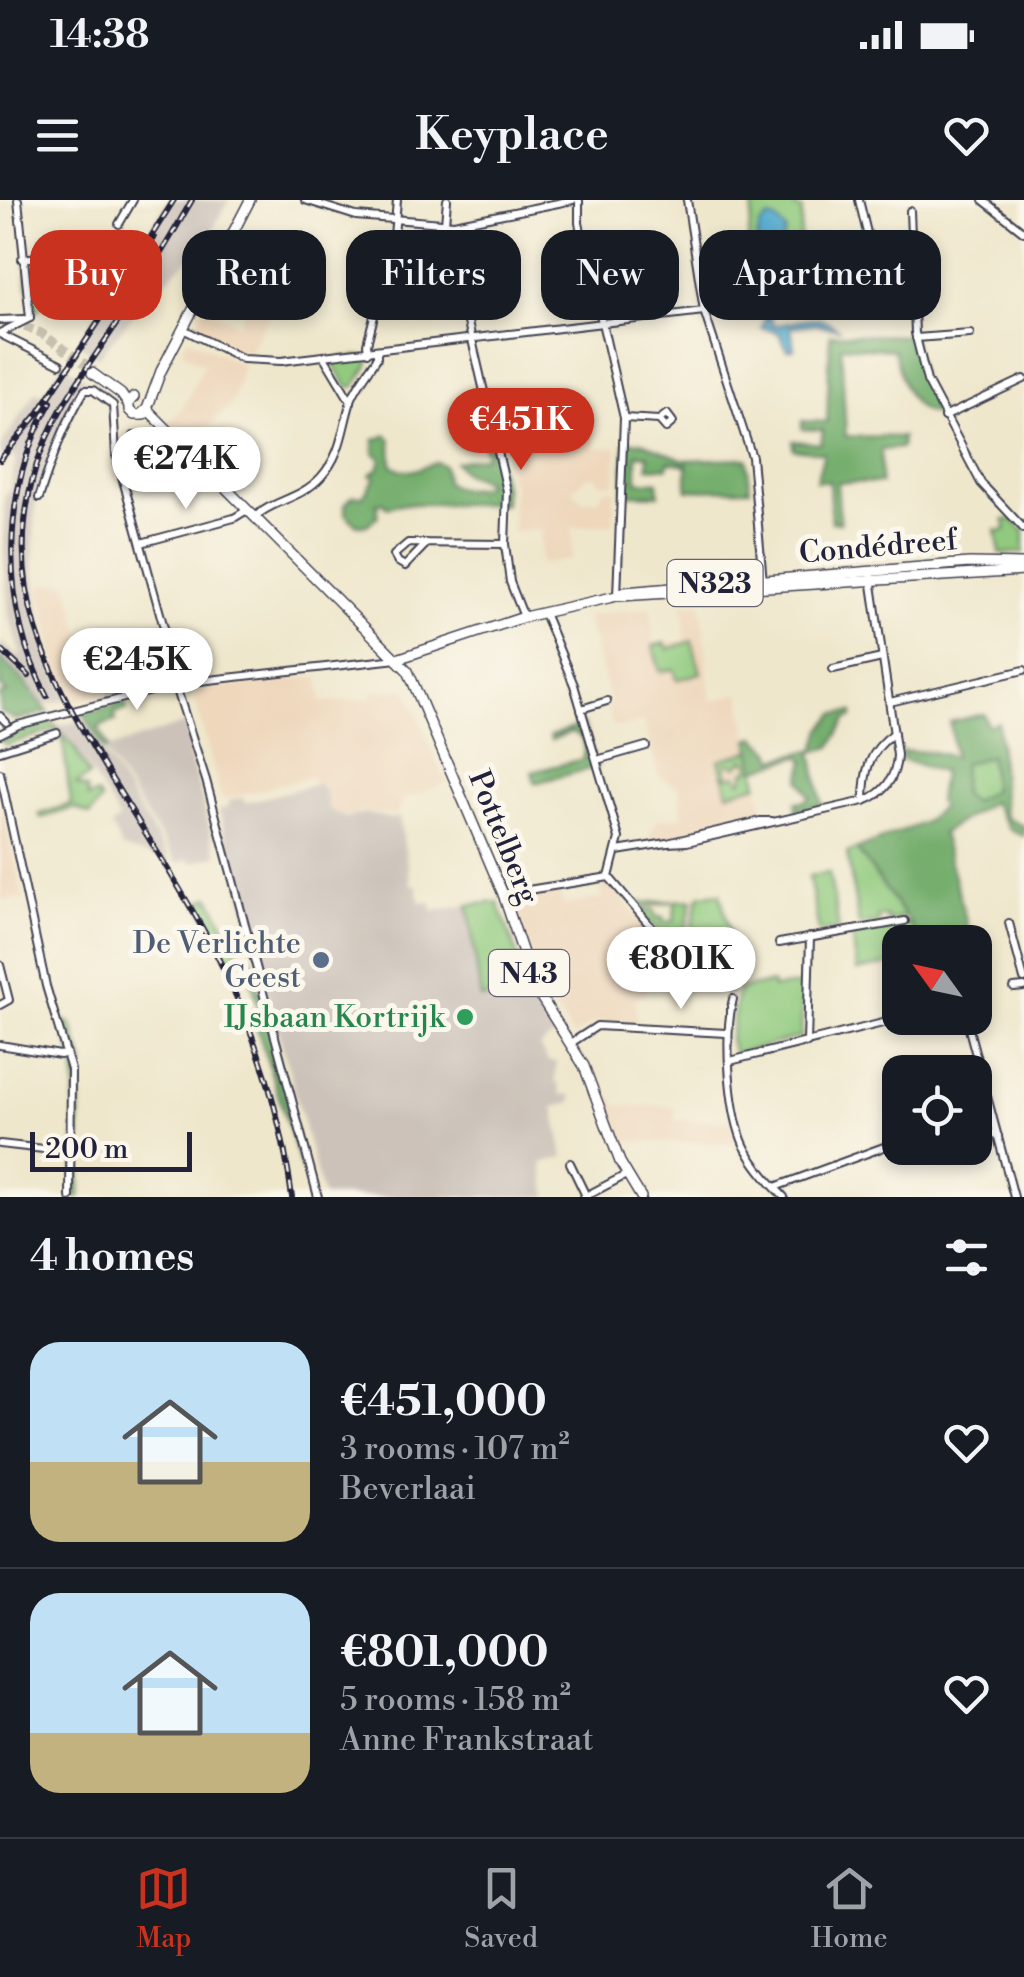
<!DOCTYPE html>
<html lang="en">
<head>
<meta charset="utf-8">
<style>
	body { margin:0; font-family:"Libre Bodoni",serif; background:#20242c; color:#f1f3f6; height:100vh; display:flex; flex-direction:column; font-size:38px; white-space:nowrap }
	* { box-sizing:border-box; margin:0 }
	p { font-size:32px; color:#9ea1a6 }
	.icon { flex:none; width:55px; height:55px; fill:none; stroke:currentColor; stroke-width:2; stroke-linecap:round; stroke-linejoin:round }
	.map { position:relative; height:997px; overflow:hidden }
	.details { display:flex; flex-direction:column; background:#171b24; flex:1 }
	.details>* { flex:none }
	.hud { position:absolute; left:30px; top:30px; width:965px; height:90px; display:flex; gap:20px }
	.needle { width:65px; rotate:303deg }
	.controls { position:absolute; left:882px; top:725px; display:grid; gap:20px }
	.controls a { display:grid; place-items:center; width:110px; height:110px; border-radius:20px; background:#171b24; box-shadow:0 5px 15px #0003; font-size:50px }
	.scale { position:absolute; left:30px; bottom:25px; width:162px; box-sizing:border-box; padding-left:10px; border:5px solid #22223b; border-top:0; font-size:28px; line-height:35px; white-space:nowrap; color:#22223b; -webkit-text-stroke:8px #fbf7ec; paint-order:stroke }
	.price { position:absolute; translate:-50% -85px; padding:0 22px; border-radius:35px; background:#fff; color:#222; font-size:32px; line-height:65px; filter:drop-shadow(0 2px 5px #0008) }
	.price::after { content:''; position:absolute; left:50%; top:60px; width:30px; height:22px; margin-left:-15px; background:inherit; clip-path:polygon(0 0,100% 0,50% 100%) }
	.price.active { background:#c8321e; color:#fff }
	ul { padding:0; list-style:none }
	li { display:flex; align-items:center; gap:30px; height:250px; padding:0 30px }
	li+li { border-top:2px solid #363941 }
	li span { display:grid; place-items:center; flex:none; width:280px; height:200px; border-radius:30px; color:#555 }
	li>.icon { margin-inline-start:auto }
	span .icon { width:120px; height:120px; fill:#fffc; stroke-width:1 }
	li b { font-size:42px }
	h2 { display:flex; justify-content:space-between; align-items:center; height:120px; padding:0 30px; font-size:42px }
	.pill { padding:0 35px; border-radius:30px; background:#171b24; box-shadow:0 5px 15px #0003; font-size:35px; line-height:90px }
	.pill.active { background:#c8321e; color:#fff }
	.status { display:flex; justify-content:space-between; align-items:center; height:70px; padding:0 50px; background:#171b24; direction:ltr }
	.status svg { height:28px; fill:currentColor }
	header { display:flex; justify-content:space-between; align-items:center; height:130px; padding:0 30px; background:#171b24; font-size:45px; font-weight:600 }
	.dock { display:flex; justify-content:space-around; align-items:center; height:140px; border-top:2px solid #363941; background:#171b24; font-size:28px; color:#9ea1a6 }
	.dock a { display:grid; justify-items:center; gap:5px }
	.dock .active { color:#c8321e }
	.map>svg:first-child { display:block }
	.built { fill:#eed7bb }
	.industrial { fill:#ccc2b9 }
	.green { fill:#91ca7e; stroke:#5a765c; stroke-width:2.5 }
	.forest { fill:#74ae6d; stroke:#4b6854; stroke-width:2.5; fill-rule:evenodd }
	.water { fill:#50a8cd; stroke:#396584; stroke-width:2.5 }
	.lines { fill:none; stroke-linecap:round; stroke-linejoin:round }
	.major-tunnel { stroke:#c6c0af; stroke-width:9; stroke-dasharray:9 4.5; stroke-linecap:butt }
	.minor-casing { stroke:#414051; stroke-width:10 }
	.major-casing { stroke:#414051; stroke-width:12 }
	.minor { stroke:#fff; stroke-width:6 }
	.major { stroke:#fff; stroke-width:9 }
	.rail-casing { stroke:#22223b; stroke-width:6 }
	.rail { stroke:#fbf7ec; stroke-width:2.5; stroke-dasharray:8; stroke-linecap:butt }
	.service-dot { fill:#5c6f8a; stroke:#fbf7ec; stroke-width:4 }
	.leisure-dot { fill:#2e9e5b; stroke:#fbf7ec; stroke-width:4 }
	.labels { text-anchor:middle; stroke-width:10; stroke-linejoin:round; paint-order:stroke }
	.shield { fill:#fbf7ec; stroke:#636270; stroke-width:2.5 }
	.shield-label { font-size:28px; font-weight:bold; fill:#22223b }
	.street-label { font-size:30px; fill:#22223b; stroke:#fbf7ec }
	.service-label { font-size:30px; fill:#4e5e75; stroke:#fbf7ec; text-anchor:end }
	.leisure-label { font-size:30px; fill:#27864d; stroke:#fbf7ec; text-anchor:end }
</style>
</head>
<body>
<div class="status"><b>14:38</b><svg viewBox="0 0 49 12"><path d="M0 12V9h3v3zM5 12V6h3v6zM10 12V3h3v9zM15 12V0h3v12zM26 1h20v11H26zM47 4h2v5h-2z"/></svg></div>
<header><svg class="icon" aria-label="menu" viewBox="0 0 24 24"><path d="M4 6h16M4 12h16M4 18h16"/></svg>Keyplace<svg class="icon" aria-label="heart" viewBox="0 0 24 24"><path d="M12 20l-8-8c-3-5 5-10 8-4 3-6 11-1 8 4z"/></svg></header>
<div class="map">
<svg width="1024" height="997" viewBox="0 0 1024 997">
	<rect width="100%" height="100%" fill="#fbf7ec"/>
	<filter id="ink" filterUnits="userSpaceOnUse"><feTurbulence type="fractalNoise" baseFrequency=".01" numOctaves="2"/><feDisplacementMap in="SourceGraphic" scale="20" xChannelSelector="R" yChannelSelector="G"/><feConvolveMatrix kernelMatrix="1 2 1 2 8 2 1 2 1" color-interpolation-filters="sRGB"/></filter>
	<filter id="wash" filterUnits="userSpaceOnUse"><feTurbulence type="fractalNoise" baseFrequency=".0048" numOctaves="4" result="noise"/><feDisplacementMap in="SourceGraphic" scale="40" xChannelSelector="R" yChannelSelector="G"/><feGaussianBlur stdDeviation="2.25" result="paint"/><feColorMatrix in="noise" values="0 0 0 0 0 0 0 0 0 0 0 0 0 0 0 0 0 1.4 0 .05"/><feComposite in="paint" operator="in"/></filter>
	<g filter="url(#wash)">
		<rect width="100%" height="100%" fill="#efe7cc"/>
		<g class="built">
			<path d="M256 104 271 112 248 154 193 127 204 107 238 124 246 110 251 112Z"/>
			<path d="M188 138 243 165 234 200 191 246 167 223 184 206 204 165 181 151Z"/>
			<path d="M592 227 596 248 617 247 615 283 602 284 596 277 588 276 571 290 583 301 599 300 603 290 615 289 613 324 572 327V360L541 364 540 329 512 331 513 289 501 240Z"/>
			<path d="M67 382 86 452 109 446 118 475 128 488 75 501 56 468 40 385Z"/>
			<path d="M701 402 711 502 740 493 765 618 646 642 657 620 682 617 679 588 658 575 644 521 618 528 612 525 607 506 611 504 586 416 651 407 654 443 685 441 683 404Z"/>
			<path d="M319 477 322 502 372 499V492L406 489 446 583 402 600 403 605 394 615 364 610 345 616 329 609 326 588 320 583 314 584 312 576 222 600 195 499 200 490Z"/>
			<path d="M0 596 15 663 24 700 0 699Z"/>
			<path d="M605 681 611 683 649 734 652 753 640 772 647 793 635 797 637 824 594 822 573 836 542 787 511 697 558 691 564 705 602 698 600 683Z"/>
			<path d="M611 896 617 905 675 907V920L731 922 734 944 617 941 603 900Z"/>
		</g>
		<g class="industrial">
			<path d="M168 0H229L205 44 155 90 98 157 77 143Z"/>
			<path d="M63 163 87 180 62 227 35 305 33 364 39 411 52 467 69 499 44 505 0 460V441L18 456 21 453 9 416 4 352 5 294H8L17 258 9 255 0 265V247L36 191 42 194Z"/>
			<path d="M82 520 110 563 171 662 122 648 111 626 119 620 113 608 81 557 57 527Z"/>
			<path d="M186 523 193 552 189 553 217 655 191 663 188 659 177 663 104 550Z"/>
			<path d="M320 583V587L325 588 329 609 346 618 365 613 392 619 399 617 411 685H417L420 703 431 702 433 711 468 705 481 797 531 794 558 833 539 847 549 862 556 861 555 883H558L561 895 571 894 572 900 570 903 554 907 564 957 542 963 548 997H323L219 610 228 607V602L235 599 243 598 245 603Z"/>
		</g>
		<g class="green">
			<path d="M772 0H796L795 8 802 9 797 94 738 101V99L769 94 768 84 759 76 742 72 754 3 767 5Z"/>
			<path d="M95 51 61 96 36 110 27 84V60Z"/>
			<path d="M362 156 369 160 368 166 355 186 348 187 332 163 339 158Z"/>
			<path d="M1011 319 1024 331V352L1000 354 996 330 1001 332 1007 328 1004 320Z"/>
			<path d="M692 441 701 473 677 480 674 469 660 472 653 446 665 443 668 449Z"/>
			<path d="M52 522 74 547 89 576 76 584 87 589 88 598 97 594 101 601 90 615 74 608 41 618 39 614 71 604 62 535 56 529 7 545 1 542V539Z"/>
			<path d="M752 550 758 584 728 593 724 578 737 575 740 581 743 580 744 572 749 570 750 564 744 559 737 567 729 563 725 568 728 574 723 576 719 560Z"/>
			<path d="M990 556 993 590 972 602 962 595 963 563Z"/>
			<path d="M857 649 905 717 888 721 886 716 878 717 879 723 859 725 847 653Z"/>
			<path d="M829 673 839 729 819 732 809 676Z"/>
			<path d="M720 693 734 748 712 749 689 741 698 699 701 695Z"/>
			<path d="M210 697 240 755 229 758 199 702Z"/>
			<path d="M692 700 684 738 656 728 640 711 654 710 656 718 663 717V722L674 721 675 701 639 708 636 703Z"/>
			<path d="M498 702 531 794 481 798 468 705Z"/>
			<path d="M910 723 918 742H900V762L857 771 852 733Z"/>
			<path d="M772 783 773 788 803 785 801 837 734 854 730 839 738 789Z"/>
			<path d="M66 821 72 826 84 864 80 866V997H75V866L63 822Z"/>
		</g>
		<g class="forest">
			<path d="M830 134 912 136 921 179 941 215C908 215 900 177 894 150L841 146 846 236 902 237 901 248 881 250V283L837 282 840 322H831L829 281H816L824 253 793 249V241L821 244 823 230 802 229V221L827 222Z"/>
			<path d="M487 226 504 286V304H400L386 307 384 303H377L378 316 367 325H357L345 314V304L353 296H363L375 278 370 275 378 269 381 259 374 253V240L387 235 391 240 392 265C408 276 420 269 436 262L444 266 446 282C457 291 472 290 484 286L486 281 465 274 455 262 486 256 480 228Z"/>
			<path d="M625 242H642L684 260 747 258 750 289 687 290V265L669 262 667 268 648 267V255L637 254V281L658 282 659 295 623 294Z"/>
			<path d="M158 441C163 455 160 471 150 482L111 492 110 488 120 485 118 477C136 472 141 478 153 456L146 446Z"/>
			<path d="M0 458 22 479 48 512 16 520 0 512V495L7 493 0 486Z"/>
			<path d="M125 502 127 510 114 513 116 521 98 527 108 548 104 550 83 513Z"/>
			<path d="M853 512V517L846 520 831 547 812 552 822 605 796 611V602L805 601 810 597 800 580 805 560 799 556 755 570 749 539 756 537 772 552 775 559 816 549 822 529 835 514Z"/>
			<path d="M984 514 988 526 998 522 1004 612 1009 620 1024 626V636L1010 630 992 602 942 633 972 742H918L910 723 857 649 925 622 941 607 938 601 942 572 902 560V551L932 552 954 557 950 522ZM990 556 993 590 972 602 962 595 963 564Z"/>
			<path d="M583 524 597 567 535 583 532 572 583 559C587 547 585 536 571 532L551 540 550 536Z"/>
			<path d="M658 733 708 750 727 753 731 792 725 793 722 757 705 756 703 762 687 756 689 751 655 740 653 738Z"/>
			<path d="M251 756 305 970H302L253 815 260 812 245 758Z"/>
		</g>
		<g class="water">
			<path d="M769 18 776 20 786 30 783 40 789 48 780 70 784 94 775 91 777 82 773 76 765 75 752 63 760 25Z"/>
			<path d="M766 115 770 116 773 125C796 125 816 109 837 128L812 124 791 127 794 149 788 150 778 132 762 128Z"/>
		</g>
	</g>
	<g filter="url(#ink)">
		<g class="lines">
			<path class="major-tunnel" d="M12 122 41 133 94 170"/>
			<g class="minor-casing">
				<g id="minor">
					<path d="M18 0 30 118"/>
					<path d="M305 0 356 16 454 24 573 0"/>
					<path d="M447 0 445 23 507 291 505 344 510 382 524 417"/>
					<path d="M579 0V23L624 218 617 396"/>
					<path d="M687 0 704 111 752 257 763 382"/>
					<path d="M859 0 867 33 908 77"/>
					<path d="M983 0 1024 32"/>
					<path d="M910 11 915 133 927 181 981 283 1024 329"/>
					<path d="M119 24 133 0"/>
					<path d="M22 59 101 49"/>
					<path d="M0 120 24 119"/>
					<path d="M183 129 243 159 281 161 704 111"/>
					<path d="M0 133 30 118"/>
					<path d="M0 134 60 164"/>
					<path d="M916 138 970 134"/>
					<path d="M368 152 367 144 394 36 397 0"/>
					<path d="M324 157 351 202"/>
					<path d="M944 217 1024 179"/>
					<path d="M624 218 659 220 667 214 673 222 666 228 659 220"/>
					<path d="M118 264 123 262 134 236"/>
					<path d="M39 298C51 261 64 224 85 190H93L113 205 116 255 166 435 171 475"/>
					<path d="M255 317C271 301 301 299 321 277 343 253 342 227 352 198 358 184 368 172 377 158V151"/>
					<path d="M141 343 234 318 247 310"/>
					<path d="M427 343 405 366 398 362 394 355 408 343 505 344"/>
					<path d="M544 413 574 485 619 638 609 677"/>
					<path d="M833 469 882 458"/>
					<path d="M182 483 397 459"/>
					<path d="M178 493 206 580 318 997"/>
					<path d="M890 502 1024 470"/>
					<path d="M581 509 607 501"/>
					<path d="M0 516 6 522"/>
					<path d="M0 534 18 525 163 488"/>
					<path d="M0 551 57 533"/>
					<path d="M597 560 646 546"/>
					<path d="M0 573 46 786 71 870 70 997"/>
					<path d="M864 601C864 571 869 551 894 533"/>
					<path d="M772 621H760L667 643 687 642 864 601C885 593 896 577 897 555L870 371"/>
					<path d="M617 651 667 643"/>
					<path d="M609 677 653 729"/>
					<path d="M503 694 609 677"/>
					<path d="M1009 723 1024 779"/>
					<path d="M779 743 905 721"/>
					<path d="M0 765 9 800 0 805"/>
					<path d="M1014 788 1024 787"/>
					<path d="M975 798 979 797"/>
					<path d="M733 799C724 834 729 906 742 940 750 961 768 981 784 997"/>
					<path d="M966 818 1014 997"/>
					<path d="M571 843 597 826 726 833"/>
					<path d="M807 843 810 737"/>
					<path d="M0 845 60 855 67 853"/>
					<path d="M730 861 903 818"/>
					<path d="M975 926 998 936"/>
					<path d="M0 944 70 952"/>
					<path d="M570 963 586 996"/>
					<path d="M775 987 900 941"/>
					<path d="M584 997 626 975"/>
				</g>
			</g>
			<g class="major-casing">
				<g id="major">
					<path d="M92 173 121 194 128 204"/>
					<path d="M134 197 129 202V210L134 215H144"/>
					<path d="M147 209 408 471 503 694 534 786 584 866 620 962 641 997"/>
					<path d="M140 215 147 209 161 171 250 0"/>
					<path d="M620 396 1024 371"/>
					<path d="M397 459 524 417 617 396 625 392 969 363 1024 364"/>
				</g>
			</g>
			<use href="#minor" class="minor"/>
			<use href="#major" class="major"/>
			<g class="rail-casing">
				<g id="rail">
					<path d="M192 0C167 44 141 87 113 129 84 173 51 216 36 267 0 386 47 472 107 571 140 625 175 678 205 733 250 815 280 904 292 997"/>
					<path d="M145 46 174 0"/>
					<path d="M0 260 37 215 154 38"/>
					<path d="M0 449 29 476"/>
					<path d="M47 496C0 408 0 289 51 202"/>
				</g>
			</g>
			<use href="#rail" class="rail"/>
		</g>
	</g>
	<circle class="service-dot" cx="321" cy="760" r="10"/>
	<circle class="leisure-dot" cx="465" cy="817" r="10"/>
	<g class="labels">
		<g class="shield">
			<rect x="667.5" y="360" width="95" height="46" rx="8"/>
			<rect x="489" y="750" width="80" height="46" rx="8"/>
		</g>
		<g class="shield-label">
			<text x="715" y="393">N323</text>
			<text x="529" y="783">N43</text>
		</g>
		<g class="street-label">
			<text transform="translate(878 346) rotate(-5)" y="10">Condédreef</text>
			<text transform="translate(504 637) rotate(68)" y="10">Pottelberg</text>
		</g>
		<g class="service-label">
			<text x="301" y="753">De Verlichte<tspan x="301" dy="34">Geest</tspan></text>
		</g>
		<g class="leisure-label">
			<text x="445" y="827">IJsbaan Kortrijk</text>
		</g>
	</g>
</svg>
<div class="controls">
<a><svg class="needle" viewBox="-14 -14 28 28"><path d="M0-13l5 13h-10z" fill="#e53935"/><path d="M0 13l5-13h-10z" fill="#9ea1a6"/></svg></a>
<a><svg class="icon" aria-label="locate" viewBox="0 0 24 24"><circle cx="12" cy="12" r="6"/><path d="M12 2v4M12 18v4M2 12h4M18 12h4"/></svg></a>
</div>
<div class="scale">200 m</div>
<b class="price active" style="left:521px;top:273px">€451K</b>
<b class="price" style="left:186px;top:312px">€274K</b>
<b class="price" style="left:137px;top:513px">€245K</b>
<b class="price" style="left:681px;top:812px">€801K</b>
<div class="hud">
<a class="pill active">Buy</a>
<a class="pill">Rent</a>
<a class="pill">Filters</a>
<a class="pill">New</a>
<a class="pill">Apartment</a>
</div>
</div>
<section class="details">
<h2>4 homes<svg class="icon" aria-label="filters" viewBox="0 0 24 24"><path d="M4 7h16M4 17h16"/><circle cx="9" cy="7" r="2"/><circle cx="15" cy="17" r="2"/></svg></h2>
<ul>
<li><span style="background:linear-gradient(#bfe0f5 60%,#c2b280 0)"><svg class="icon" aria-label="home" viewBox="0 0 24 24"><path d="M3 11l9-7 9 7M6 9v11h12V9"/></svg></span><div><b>€451,000</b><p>3 rooms · 107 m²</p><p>Beverlaai</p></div><svg class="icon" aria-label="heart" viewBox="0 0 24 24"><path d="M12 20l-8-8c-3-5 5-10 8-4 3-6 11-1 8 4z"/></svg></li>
<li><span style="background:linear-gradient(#bfe0f5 70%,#c2b280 0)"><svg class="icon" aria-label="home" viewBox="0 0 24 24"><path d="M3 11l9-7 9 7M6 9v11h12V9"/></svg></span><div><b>€801,000</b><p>5 rooms · 158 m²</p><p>Anne Frankstraat</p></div><svg class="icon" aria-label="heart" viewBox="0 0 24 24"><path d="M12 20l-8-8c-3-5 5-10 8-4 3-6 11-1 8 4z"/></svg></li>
</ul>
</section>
<nav class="dock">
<a class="active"><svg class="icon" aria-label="map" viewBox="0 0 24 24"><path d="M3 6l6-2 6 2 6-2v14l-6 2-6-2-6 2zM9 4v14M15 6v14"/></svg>Map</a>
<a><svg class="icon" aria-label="saved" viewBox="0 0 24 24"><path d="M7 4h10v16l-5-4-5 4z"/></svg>Saved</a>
<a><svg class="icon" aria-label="home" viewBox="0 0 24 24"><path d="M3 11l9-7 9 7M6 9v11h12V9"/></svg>Home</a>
</nav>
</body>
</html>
